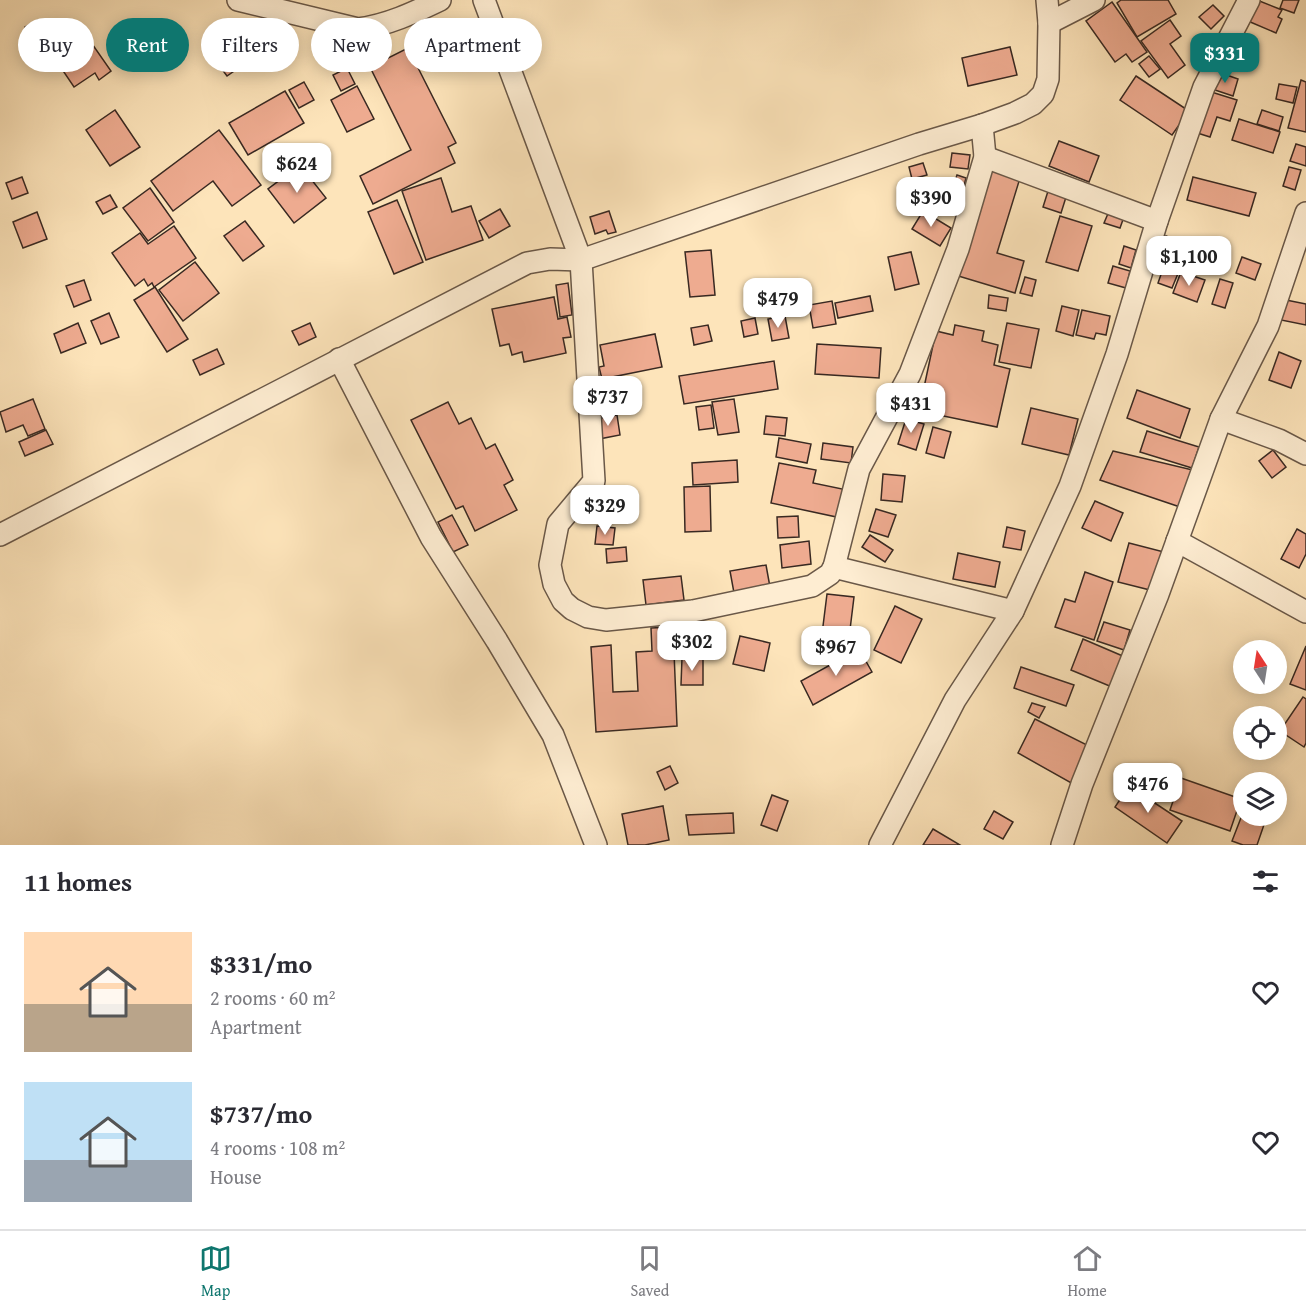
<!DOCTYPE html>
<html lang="en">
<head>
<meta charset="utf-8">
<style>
	body { margin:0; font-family:"Gentium Book Plus",serif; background:#f7f7f7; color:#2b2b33; height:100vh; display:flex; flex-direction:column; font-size:22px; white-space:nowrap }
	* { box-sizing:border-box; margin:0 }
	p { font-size:20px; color:#7c7c81 }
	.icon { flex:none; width:33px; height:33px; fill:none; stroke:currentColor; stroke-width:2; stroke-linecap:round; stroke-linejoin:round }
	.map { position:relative; height:845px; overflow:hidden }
	.details { display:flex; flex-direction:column; background:#fff; flex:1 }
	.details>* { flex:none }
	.banner { position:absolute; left:18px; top:18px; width:600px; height:54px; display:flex; gap:12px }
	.needle { width:39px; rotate:348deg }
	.fabs { position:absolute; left:1233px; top:640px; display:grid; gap:12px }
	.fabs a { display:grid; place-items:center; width:54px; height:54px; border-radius:50%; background:#fff; box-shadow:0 3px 15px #0003; font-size:30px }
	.price { position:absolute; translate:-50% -51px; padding:0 14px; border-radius:12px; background:#fff; color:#222; font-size:20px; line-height:39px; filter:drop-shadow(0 2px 3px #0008) }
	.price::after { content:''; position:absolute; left:50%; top:36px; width:18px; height:14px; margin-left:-9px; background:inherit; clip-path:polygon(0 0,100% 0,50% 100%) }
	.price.active { background:#0f766e; color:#fff }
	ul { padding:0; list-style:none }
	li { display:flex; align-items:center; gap:18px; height:150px; padding:0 24px }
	li span { display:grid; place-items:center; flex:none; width:168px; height:120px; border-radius:0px; color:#555 }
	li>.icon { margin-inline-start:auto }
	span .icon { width:72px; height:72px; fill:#fffc; stroke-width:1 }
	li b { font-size:26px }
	h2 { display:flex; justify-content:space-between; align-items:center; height:72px; padding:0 24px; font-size:26px }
	.pill { padding:0 21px; border-radius:27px; background:#fff; box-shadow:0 3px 15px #0003; font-size:21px; line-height:54px }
	.pill.active { background:#0f766e; color:#fff }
	.dock { display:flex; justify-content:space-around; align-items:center; height:84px; border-top:2px solid #e1e1e2; background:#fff; font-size:16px; color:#7c7c81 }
	.dock a { display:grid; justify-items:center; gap:3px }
	.dock .active { color:#0f766e }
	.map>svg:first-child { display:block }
	.building { fill:#eeab90; stroke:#392922; stroke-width:1.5 }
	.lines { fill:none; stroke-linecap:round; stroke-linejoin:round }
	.street-casing { stroke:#6a5848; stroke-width:24 }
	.street { stroke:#feedd2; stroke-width:21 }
</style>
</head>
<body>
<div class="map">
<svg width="1306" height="845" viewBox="0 0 1306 845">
	<rect width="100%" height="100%" fill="#fde4ba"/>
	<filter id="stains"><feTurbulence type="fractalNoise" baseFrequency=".00333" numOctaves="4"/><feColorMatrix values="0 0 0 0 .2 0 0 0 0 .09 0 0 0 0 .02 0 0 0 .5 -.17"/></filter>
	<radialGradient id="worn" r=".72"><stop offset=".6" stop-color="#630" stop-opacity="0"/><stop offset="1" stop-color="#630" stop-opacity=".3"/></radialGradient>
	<g class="building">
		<path d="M1121 0H1168L1176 14 1137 37 1117 3Z"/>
		<path d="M1257 0 1282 10 1278 17 1282 19 1276 33 1248 21Z"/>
		<path d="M1283 0H1299L1294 13 1280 8Z"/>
		<path d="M1112 2 1147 52 1132 62 1126 54 1115 62 1086 21Z"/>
		<path d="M1213 5 1224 16 1211 29 1199 17Z"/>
		<path d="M38 20 49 37 36 45 25 27Z"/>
		<path d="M1170 20 1181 36 1170 44 1185 65 1168 78 1141 41Z"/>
		<path d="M239 24 260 53 227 76 206 48Z"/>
		<path d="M81 28 111 71 99 80 95 73 74 87 49 50Z"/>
		<path d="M1200 42 1214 49 1205 67 1192 60Z"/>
		<path d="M1010 47 1017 75 968 86 962 58Z"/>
		<path d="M408 48 456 143 448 147 455 163 373 204 360 176 411 150 370 67Z"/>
		<path d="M1149 56 1160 69 1149 77 1139 64Z"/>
		<path d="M347 68 355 84 341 91 333 75Z"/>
		<path d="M1218 72 1238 79 1233 96 1212 89Z"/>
		<path d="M1136 76 1189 111 1172 135 1120 100Z"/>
		<path d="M1301 80 1306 82V132L1288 128Z"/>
		<path d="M304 82 314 100 299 108 289 90Z"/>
		<path d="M1279 84 1297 87 1293 103 1276 99Z"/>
		<path d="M357 86 374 119 347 132 331 100Z"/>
		<path d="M1205 90 1237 100 1230 121 1217 117 1210 137 1191 131Z"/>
		<path d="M285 91 304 123 248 155 229 123Z"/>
		<path d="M115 110 140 147 110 166 86 130Z"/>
		<path d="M1262 110 1283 117 1279 131 1257 124Z"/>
		<path d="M1239 119 1280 132 1273 153 1232 140Z"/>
		<path d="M219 130 261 185 232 206 213 181 173 211 151 181Z"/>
		<path d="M1059 141 1099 156 1089 182 1049 166Z"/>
		<path d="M1296 144 1306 147V166L1290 161Z"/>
		<path d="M952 153 970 155 968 169 950 167Z"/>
		<path d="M923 163 927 175 912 179 909 167Z"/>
		<path d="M300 165 326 198 294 223 268 189Z"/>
		<path d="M1289 167 1301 170 1295 190 1283 186Z"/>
		<path d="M988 168 1020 178 997 253 1024 261 1015 293 955 275Z"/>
		<path d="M957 175 966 178 962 193 952 190Z"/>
		<path d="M22 177 28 193 12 199 6 183Z"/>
		<path d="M1193 177 1256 193 1249 216 1187 200Z"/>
		<path d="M441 178 452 212 471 206 483 240 426 260 402 191Z"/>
		<path d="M150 188 174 222 148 241 123 208Z"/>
		<path d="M1049 188 1067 194 1061 213 1043 207Z"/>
		<path d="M110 195 117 207 103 214 96 202Z"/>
		<path d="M397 200 423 262 394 274 368 212Z"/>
		<path d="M500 209 510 226 489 238 479 221Z"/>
		<path d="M1110 209 1125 214 1120 228 1104 223Z"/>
		<path d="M609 211 616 232 608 234 606 230 595 234 590 217Z"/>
		<path d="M923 211 951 228 940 246 912 229Z"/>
		<path d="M37 212 47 239 23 248 13 222Z"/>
		<path d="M1060 216 1092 226 1078 271 1046 262Z"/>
		<path d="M245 221 264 246 243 261 224 236Z"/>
		<path d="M174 226 196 258 154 287 152 283 148 286 144 279 135 286 112 253 140 233 148 244Z"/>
		<path d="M1166 236 1183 243 1176 260 1160 253Z"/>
		<path d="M1124 246 1136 250 1131 268 1119 264Z"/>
		<path d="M711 250 715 295 690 297 685 252Z"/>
		<path d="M911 252 919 284 895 290 888 257Z"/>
		<path d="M1242 257 1261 264 1255 280 1236 273Z"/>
		<path d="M195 262 219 293 183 321 159 290Z"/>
		<path d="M1113 266 1130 271 1126 288 1108 283Z"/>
		<path d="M1164 266 1179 271 1172 288 1158 283Z"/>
		<path d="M1181 272 1205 280 1197 302 1173 293Z"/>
		<path d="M1025 277 1036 280 1032 296 1020 293Z"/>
		<path d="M1220 279 1233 283 1225 308 1212 304Z"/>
		<path d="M84 280 91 300 74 307 66 286Z"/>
		<path d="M568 283 572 315 560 317 556 285Z"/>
		<path d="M155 287 188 339 167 352 134 300Z"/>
		<path d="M989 295 1008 298 1006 311 988 308Z"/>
		<path d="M870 296 873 311 838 318 835 303Z"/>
		<path d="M554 297 558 319 567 317 571 337 563 338 566 353 524 362 522 352 512 355 509 344 500 346 492 309Z"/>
		<path d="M1286 300 1306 304V325L1281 320Z"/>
		<path d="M832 301 836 324 813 328 809 305Z"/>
		<path d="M1062 306 1079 310 1073 336 1056 331Z"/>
		<path d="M1082 310 1110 316 1106 335 1096 333 1094 339 1076 335Z"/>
		<path d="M109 313 119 337 101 344 91 321Z"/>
		<path d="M785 316 789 338 772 341 768 319Z"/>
		<path d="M755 318 758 334 744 337 741 321Z"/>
		<path d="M78 323 86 343 61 353 54 334Z"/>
		<path d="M310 323 316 337 299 345 292 331Z"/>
		<path d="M1007 323 1039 329 1031 368 999 362Z"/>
		<path d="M708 325 712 341 694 345 691 328Z"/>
		<path d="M955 325 984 331 982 341 998 345 994 365 1010 369 997 427 919 411 936 331 953 335Z"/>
		<path d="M655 334 662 367 602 379 599 367 604 366 600 345Z"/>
		<path d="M817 344 881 348 879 378 815 374Z"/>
		<path d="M217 349 224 364 200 375 193 360Z"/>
		<path d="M1279 352 1301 361 1291 388 1269 380Z"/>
		<path d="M774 361 778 389 684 404 679 376Z"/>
		<path d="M1137 390 1190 409 1180 438 1127 418Z"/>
		<path d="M619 392 622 412 602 415 599 395Z"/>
		<path d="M33 399 45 429 28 436 23 425 6 432 0 412Z"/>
		<path d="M734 399 739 432 718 435 712 402Z"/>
		<path d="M448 402 459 424 471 418 486 449 495 444 513 480 504 485 517 510 475 531 463 506 456 509 411 420Z"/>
		<path d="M711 405 714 428 699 430 696 407Z"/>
		<path d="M1031 408 1078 419 1069 455 1022 444Z"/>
		<path d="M617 415 620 435 599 439 596 419Z"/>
		<path d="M766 416 787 418 785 436 764 434Z"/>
		<path d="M906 419 924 424 916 450 898 444Z"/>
		<path d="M933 427 951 432 944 458 926 453Z"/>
		<path d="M46 430 53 444 25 456 19 442Z"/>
		<path d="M1147 431 1199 447 1192 468 1140 452Z"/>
		<path d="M779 438 811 444 807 463 776 457Z"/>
		<path d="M823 443 853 447 851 463 821 459Z"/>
		<path d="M1273 450 1286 467 1272 478 1259 461Z"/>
		<path d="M1113 451 1201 472 1186 509 1100 480Z"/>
		<path d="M737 460 738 482 693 485 692 463Z"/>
		<path d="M779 463 816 470 813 483 852 491 846 519 771 503Z"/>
		<path d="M883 474 905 476 902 502 881 500Z"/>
		<path d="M710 486 711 531 685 532 684 487Z"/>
		<path d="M1095 501 1123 513 1111 541 1082 528Z"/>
		<path d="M876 509 896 515 888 537 869 531Z"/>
		<path d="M452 515 468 545 453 552 438 522Z"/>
		<path d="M798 516 799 537 778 538 777 517Z"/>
		<path d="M597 526 615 528 613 545 595 544Z"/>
		<path d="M1007 527 1025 531 1021 550 1003 547Z"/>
		<path d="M1297 529 1306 534V554L1299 568 1281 559Z"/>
		<path d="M870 535 893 550 885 562 862 547Z"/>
		<path d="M809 541 811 564 782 568 780 545Z"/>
		<path d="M1129 543 1164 552 1154 591 1118 582Z"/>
		<path d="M626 547 627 561 607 563 606 549Z"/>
		<path d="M958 553 1000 562 995 587 953 579Z"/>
		<path d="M766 565 770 587 734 593 730 571Z"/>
		<path d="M1085 572 1113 582 1094 640 1055 627 1065 599 1075 602Z"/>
		<path d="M681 576 684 600 646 605 643 580Z"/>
		<path d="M827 594 854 597 848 646 821 642Z"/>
		<path d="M895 606 922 619 901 663 874 650Z"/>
		<path d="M1104 622 1130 630 1124 650 1097 641Z"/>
		<path d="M673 627 677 726 596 732 591 647 611 645 613 692 638 691 636 652 652 651 651 628Z"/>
		<path d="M740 636 770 643 764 671 733 664Z"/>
		<path d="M1083 639 1125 657 1112 687 1071 670Z"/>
		<path d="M1306 646V690L1290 684Z"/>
		<path d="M859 649 872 672 813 705 801 681Z"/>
		<path d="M682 658 703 659V685H681Z"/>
		<path d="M1021 667 1074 685 1066 706 1014 688Z"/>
		<path d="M1303 697 1306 699V743L1304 747 1280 731Z"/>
		<path d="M1032 703 1045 707 1039 718 1028 712Z"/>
		<path d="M1035 719 1089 746 1073 784 1018 753Z"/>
		<path d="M670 766 678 783 665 790 657 772Z"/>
		<path d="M1181 778 1241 799 1230 831 1170 810Z"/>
		<path d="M1129 786 1182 821 1167 843 1115 807Z"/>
		<path d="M772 795 788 801 777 831 761 825Z"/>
		<path d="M663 806 669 840 645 845H628L622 814Z"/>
		<path d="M1244 810V816H1267L1257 845H1243L1232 841Z"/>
		<path d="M994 811 1013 822 1003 839 984 829Z"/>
		<path d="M733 813 734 833 689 835 686 815Z"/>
		<path d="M933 829 960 845H923Z"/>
	</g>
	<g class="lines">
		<g class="street-casing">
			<g id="street">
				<path d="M238 0 358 29C388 25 413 13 440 0"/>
				<path d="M484 0 581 260 594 481 558 524 550 565 554 584 563 601 572 609 588 617 606 620 693 611 812 586 830 574 834 567 1013 611"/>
				<path d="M1049 23 1094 0"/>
				<path d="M985 157 1157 221"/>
				<path d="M339 359 431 537 497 641 553 735 596 845"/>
				<path d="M1221 419 1279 440 1306 454"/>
				<path d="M0 535 527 263 550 259 581 260 919 144 982 125 1015 113 1033 104 1043 94 1048 79 1049 23 1047 0"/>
				<path d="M1177 541 1306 612"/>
				<path d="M834 567 859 469 910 374 958 249 985 157 982 125"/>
				<path d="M880 845 955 700 1013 611 1070 486 1117 354 1157 221 1204 87 1249 0"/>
				<path d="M1062 845 1082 784 1158 594 1221 419 1268 326 1306 213"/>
			</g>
		</g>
		<use href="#street" class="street"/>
	</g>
	<rect width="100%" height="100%" filter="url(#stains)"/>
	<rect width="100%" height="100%" fill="url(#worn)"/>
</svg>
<div class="fabs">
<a><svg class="needle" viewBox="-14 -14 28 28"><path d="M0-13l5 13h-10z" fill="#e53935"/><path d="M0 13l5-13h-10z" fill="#7c7c81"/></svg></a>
<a><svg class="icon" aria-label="locate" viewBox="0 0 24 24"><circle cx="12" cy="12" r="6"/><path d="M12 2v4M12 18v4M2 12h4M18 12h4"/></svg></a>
<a><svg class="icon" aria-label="layers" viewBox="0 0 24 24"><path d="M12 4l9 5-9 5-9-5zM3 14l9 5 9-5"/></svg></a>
</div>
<b class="price active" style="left:1225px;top:84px">$331</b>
<b class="price" style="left:297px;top:194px">$624</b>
<b class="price" style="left:931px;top:228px">$390</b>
<b class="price" style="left:1189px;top:287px">$1,100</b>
<b class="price" style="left:778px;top:329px">$479</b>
<b class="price" style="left:608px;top:427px">$737</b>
<b class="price" style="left:911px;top:434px">$431</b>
<b class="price" style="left:605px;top:536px">$329</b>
<b class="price" style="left:692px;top:672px">$302</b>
<b class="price" style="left:836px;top:677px">$967</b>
<b class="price" style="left:1148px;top:814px">$476</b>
<div class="banner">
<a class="pill">Buy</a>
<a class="pill active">Rent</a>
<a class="pill">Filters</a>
<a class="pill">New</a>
<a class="pill">Apartment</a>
</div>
</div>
<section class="details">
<h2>11 homes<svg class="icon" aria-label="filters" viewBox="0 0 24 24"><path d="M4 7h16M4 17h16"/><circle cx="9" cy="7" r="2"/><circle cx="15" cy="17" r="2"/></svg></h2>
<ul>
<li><span style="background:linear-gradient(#ffd9b3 60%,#b9a48a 0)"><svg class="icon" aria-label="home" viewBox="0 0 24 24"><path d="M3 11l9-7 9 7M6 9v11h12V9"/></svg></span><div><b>$331/mo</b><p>2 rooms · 60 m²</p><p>Apartment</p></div><svg class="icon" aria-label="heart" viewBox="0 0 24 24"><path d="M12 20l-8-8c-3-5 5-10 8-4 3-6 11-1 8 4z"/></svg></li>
<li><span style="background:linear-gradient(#bfe0f5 65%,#9aa5b1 0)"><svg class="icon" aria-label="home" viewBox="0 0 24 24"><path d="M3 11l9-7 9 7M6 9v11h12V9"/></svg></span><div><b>$737/mo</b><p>4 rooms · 108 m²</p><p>House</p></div><svg class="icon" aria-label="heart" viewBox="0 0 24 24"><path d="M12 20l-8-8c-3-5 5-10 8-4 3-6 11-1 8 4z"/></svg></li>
</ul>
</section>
<nav class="dock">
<a class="active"><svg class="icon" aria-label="map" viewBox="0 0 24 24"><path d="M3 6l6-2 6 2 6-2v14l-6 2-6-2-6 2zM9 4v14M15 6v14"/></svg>Map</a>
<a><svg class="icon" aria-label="saved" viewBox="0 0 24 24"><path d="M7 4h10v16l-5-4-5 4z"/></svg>Saved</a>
<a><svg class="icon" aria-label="home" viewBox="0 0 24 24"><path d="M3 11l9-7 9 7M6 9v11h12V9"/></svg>Home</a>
</nav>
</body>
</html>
